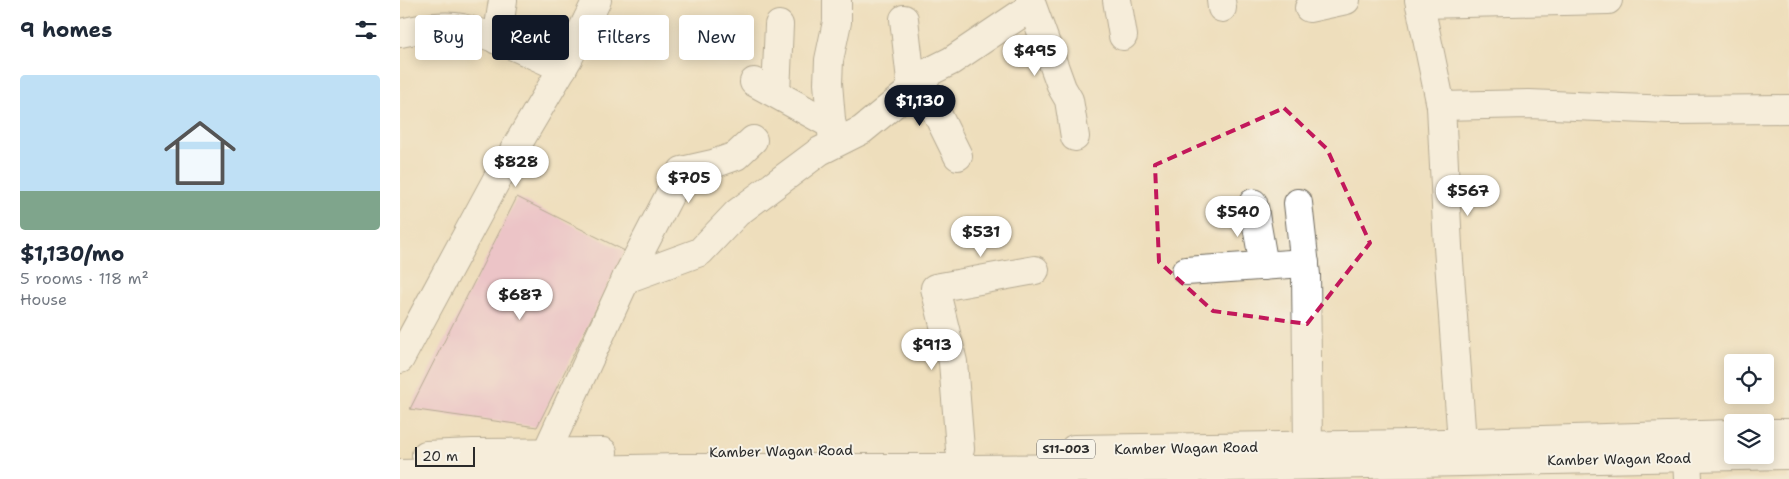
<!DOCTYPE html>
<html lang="en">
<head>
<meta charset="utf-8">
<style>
	body { margin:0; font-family:"Shantell Sans",sans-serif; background:#f2f2f3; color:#1f2937; height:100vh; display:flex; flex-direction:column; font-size:19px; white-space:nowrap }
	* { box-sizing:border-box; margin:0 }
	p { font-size:16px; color:#747a83 }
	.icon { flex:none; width:28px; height:28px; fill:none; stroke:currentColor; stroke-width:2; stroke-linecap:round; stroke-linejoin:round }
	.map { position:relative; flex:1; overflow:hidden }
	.panel { display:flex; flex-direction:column; background:#fff; width:400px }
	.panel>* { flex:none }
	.guide { position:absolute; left:15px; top:15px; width:475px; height:45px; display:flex; gap:10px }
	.buttons { position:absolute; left:1324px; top:354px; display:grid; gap:10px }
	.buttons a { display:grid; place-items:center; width:50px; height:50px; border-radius:5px; background:#fff; box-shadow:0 2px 12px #0003; font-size:25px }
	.scale { position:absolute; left:15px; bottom:12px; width:60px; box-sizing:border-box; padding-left:5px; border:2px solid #2b2b2b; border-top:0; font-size:14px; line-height:18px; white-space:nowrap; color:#2b2b2b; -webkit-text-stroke:4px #f7f3e8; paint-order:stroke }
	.price { position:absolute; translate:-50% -42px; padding:0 11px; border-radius:18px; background:#fff; color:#222; font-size:16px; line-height:32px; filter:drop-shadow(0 1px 2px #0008) }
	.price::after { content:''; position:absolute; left:50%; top:30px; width:15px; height:11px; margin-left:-8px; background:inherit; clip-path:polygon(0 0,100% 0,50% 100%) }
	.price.current { background:#111827; color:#fff }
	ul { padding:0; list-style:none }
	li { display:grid; align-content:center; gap:10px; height:265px; padding:0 20px }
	li span { display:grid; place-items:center; height:155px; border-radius:5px; color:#555 }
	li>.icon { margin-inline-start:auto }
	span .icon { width:90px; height:90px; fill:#fffc; stroke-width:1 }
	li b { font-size:21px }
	h2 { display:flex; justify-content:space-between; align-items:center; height:60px; padding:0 20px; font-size:21px }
	.tag { padding:0 18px; border-radius:5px; background:#fff; box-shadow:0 2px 12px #0003; font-size:18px; line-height:45px }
	.tag.current { background:#111827; color:#fff }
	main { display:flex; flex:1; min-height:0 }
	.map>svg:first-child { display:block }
	.building { fill:#e8a4d6 }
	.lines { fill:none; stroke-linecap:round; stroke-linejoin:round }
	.minor-casing { stroke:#6f6a5e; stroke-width:30 }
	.major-casing { stroke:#6f6a5e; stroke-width:30 }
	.minor { stroke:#fff; stroke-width:28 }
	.major { stroke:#fff; stroke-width:28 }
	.marked { fill:none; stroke:#c2185b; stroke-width:4; stroke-dasharray:10 6; stroke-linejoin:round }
	.labels { text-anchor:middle; stroke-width:4; stroke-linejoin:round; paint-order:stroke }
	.shield { fill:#f7f3e8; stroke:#686764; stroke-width:1 }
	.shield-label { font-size:12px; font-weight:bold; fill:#2b2b2b }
	.street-label { font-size:14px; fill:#2b2b2b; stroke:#f7f3e8 }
</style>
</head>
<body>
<main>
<section class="panel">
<h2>9 homes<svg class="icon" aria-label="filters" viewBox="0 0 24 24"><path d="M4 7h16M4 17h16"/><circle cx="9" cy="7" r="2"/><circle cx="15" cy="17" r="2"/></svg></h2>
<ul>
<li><span style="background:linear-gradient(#bfe0f5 75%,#7fa58c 0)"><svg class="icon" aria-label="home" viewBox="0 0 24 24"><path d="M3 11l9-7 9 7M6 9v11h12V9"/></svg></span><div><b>$1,130/mo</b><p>5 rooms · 118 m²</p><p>House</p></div></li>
</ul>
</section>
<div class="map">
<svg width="1389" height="479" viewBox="0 0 1389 479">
	<rect width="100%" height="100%" fill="#f7f3e8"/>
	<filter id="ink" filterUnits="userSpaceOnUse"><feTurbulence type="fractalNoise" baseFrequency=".02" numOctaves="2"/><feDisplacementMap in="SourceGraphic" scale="10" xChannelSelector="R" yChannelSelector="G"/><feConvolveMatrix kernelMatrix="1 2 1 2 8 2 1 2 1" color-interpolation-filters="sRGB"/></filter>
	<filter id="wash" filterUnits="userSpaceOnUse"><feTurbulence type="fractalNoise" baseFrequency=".0096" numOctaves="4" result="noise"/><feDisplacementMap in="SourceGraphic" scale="20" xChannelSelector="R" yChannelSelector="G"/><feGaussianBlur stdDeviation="1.12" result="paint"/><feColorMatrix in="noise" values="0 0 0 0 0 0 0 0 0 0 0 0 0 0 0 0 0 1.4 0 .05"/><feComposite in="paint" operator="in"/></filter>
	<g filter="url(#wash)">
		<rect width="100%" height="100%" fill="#eedebc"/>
		<g id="blocks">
			<path class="building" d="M117 197 225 251 137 427 10 409Z"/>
		</g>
	</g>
	<g filter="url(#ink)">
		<use href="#blocks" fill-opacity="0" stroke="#6f6a5e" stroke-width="1"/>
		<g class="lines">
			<g class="minor-casing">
				<g id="minor">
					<path d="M630 0 662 88 669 100 675 137"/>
					<path d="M717 0 723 36"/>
					<path d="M821 0 822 8"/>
					<path d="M1019 0 1041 106 1048 247 1062 442"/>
					<path d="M1020 4 1208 0"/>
					<path d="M909 8 946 0"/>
					<path d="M504 19 512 89"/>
					<path d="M0 33C20 29 42 24 62 28 97 36 130 54 163 68"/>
					<path d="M97 40 103 0"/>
					<path d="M520 79 558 156"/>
					<path d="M354 82 432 125"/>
					<path d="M376 93 379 25"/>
					<path d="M1041 106 1129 104 1269 110 1389 109"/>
					<path d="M433 144 428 83 429 60 437 22V0"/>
					<path d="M853 203 864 266"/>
					<path d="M898 203 906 275 908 446"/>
					<path d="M786 271 905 263"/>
					<path d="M226 279 300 252 337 213 420 151 462 130 505 95 525 74 551 61 631 7"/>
					<path d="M0 359 96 181 168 59 197 0"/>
					<path d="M560 449 553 362 535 288 635 270"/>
					<path d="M147 451 226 279 282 171 313 164 336 156 353 140"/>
					<path d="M1287 457 1288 479"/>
				</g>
			</g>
			<g class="major-casing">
				<g id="major">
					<path d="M1365 433H1389"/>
					<path d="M674 449 1011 444 1332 434"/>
					<path d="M26 455 73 453 203 452"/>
					<path d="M0 474 278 468H561L573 469 831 467 1389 455"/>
				</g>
			</g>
			<use href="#minor" class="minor"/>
			<use href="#major" class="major"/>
		</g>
	</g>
	<path d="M0 0H1389V479H0ZM884 108 927 149 970 243 907 324 813 311 759 262 755 165Z" fill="#eedebc" fill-opacity=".55" fill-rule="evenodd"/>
	<path class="marked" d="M884 108 927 149 970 243 907 324 813 311 759 262 755 165Z"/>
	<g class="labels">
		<rect class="shield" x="637" y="439.5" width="58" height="19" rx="4"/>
		<g class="shield-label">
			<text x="666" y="453">S11-003</text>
		</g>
		<g class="street-label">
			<text transform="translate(786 448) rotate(-1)" y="5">Kamber Wagan Road</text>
			<text transform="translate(381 451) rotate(-1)" y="5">Kamber Wagan Road</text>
			<text transform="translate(1219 459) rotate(-1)" y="5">Kamber Wagan Road</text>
		</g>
	</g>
</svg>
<div class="buttons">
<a><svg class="icon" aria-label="locate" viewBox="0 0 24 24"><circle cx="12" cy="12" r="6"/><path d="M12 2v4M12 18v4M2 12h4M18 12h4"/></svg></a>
<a><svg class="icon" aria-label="layers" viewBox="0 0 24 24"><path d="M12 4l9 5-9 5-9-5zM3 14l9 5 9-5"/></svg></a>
</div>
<div class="scale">20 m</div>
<b class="price" style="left:635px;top:77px">$495</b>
<b class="price current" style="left:520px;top:127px">$1,130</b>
<b class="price" style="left:116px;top:188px">$828</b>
<b class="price" style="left:289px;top:204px">$705</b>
<b class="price" style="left:1068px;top:217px">$567</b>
<b class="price" style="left:838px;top:238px">$540</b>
<b class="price" style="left:581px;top:258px">$531</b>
<b class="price" style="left:120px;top:321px">$687</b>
<b class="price" style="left:532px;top:371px">$913</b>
<div class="guide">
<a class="tag">Buy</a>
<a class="tag current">Rent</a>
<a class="tag">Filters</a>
<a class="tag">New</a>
</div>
</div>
</main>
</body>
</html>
